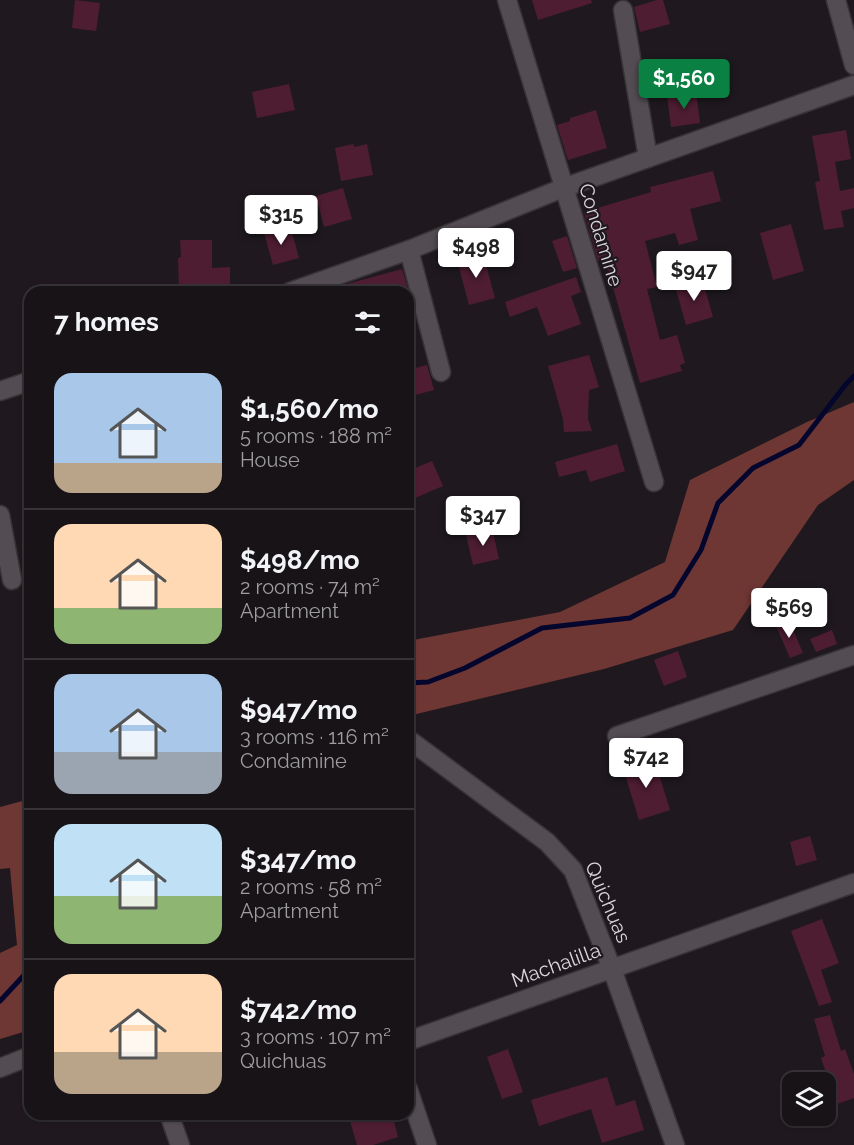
<!DOCTYPE html>
<html lang="en">
<head>
<meta charset="utf-8">
<style>
	body { margin:0; font-family:Raleway,sans-serif; background:#242024; color:#f1f3f6; height:100vh; display:flex; flex-direction:column; font-size:22px; white-space:nowrap }
	* { box-sizing:border-box; margin:0 }
	p { font-size:20px; color:#9e9ea1 }
	.icon { flex:none; width:33px; height:33px; fill:none; stroke:currentColor; stroke-width:2; stroke-linecap:round; stroke-linejoin:round }
	.map { position:relative; flex:1; overflow:hidden }
	.sheet { position:absolute; left:24px; top:286px; width:390px; height:834px; display:flex; flex-direction:column; background:#171317; border-radius:18px; box-shadow:0 2px 4px #0004,0 0 0 2px #363236 }
	.sheet>* { flex:none }
	.fabs { position:absolute; left:782px; top:1072px; display:grid; gap:12px }
	.fabs a { display:grid; place-items:center; width:54px; height:54px; border-radius:12px; background:#171317; box-shadow:0 2px 4px #0004,0 0 0 2px #363236; font-size:30px }
	.price { position:absolute; translate:-50% -51px; padding:0 14px; border-radius:6px; background:#fff; color:#222; font-size:20px; line-height:39px; filter:drop-shadow(0 2px 3px #0008) }
	.price::after { content:''; position:absolute; left:50%; top:36px; width:18px; height:14px; margin-left:-9px; background:inherit; clip-path:polygon(0 0,100% 0,50% 100%) }
	.price.selected { background:#0b8043; color:#fff }
	ul { padding:0; list-style:none }
	li { display:flex; align-items:center; gap:18px; height:150px; padding:0 30px }
	li+li { border-top:2px solid #363236 }
	li span { display:grid; place-items:center; flex:none; width:168px; height:120px; border-radius:18px; color:#555 }
	li>.icon { margin-inline-start:auto }
	span .icon { width:72px; height:72px; fill:#fffc; stroke-width:1 }
	li b { font-size:26px }
	h2 { display:flex; justify-content:space-between; align-items:center; height:72px; padding:0 30px; font-size:26px }
	.map>svg:first-child { display:block }
	.forest { fill:#6e3734 }
	.lines { fill:none; stroke-linecap:round; stroke-linejoin:round }
	.stream { stroke:#04062d; stroke-width:5 }
	.building { fill:#4e1d32 }
	.minor-casing { stroke:#373336; stroke-width:21 }
	.minor { stroke:#534c53; stroke-width:18 }
	.labels { text-anchor:middle; stroke-width:4.5; stroke-linejoin:round; paint-order:stroke }
	.street-label { font-size:20px; fill:#d9d5d9; stroke:#1f191f }
</style>
</head>
<body>
<div class="map">
<svg width="854" height="1145" viewBox="0 0 854 1145">
	<rect width="100%" height="100%" fill="#1f191f"/>
	<g class="forest">
		<path d="M854 402V480L818 505 733 630 604 669 408 716V641L560 612 665 562 690 480 807 422Z"/>
		<path d="M30 799V1030L0 1039V953L17 945 10 868 0 869V807Z"/>
	</g>
	<g class="lines">
		<g class="stream">
			<path d="M408 683 428 682 465 668 542 628 630 618 673 595 701 550 718 503 753 468 799 445 846 384 854 376"/>
			<path d="M0 1001 27 972 30 963"/>
		</g>
	</g>
	<g class="building">
		<path d="M75 0 100 3 96 31 72 28Z"/>
		<path d="M532 0H591L592 3 538 20Z"/>
		<path d="M657 0H663L670 24 640 32 634 7Z"/>
		<path d="M289 84 295 110 257 118 252 92Z"/>
		<path d="M696 92 700 123 671 127 667 96Z"/>
		<path d="M596 110 607 148 568 160 557 125 570 121V118Z"/>
		<path d="M846 130 851 159 835 162 840 191 854 188V208L841 211 844 227 824 230 815 182 820 181 812 136Z"/>
		<path d="M353 144 355 147 367 144 373 175 341 181 335 148Z"/>
		<path d="M713 171 721 201 690 209 698 240 679 245 675 233 645 241 657 287 647 289 660 340 677 335 685 363 680 365 682 371 640 383 605 259 598 261 584 212 651 192 650 187Z"/>
		<path d="M343 188 352 219 324 227 316 196Z"/>
		<path d="M791 224 804 271 773 280 760 233Z"/>
		<path d="M280 229 281 232 291 229 299 258 273 265 264 233Z"/>
		<path d="M567 236 577 268 563 272 552 241Z"/>
		<path d="M180 240H212V268L230 267V292H179L178 258 181 257Z"/>
		<path d="M483 254 495 298 469 305 457 260Z"/>
		<path d="M402 269 409 292H334L333 289 347 284Z"/>
		<path d="M576 277 581 292 571 296 581 324 548 336 537 307 510 317 505 302Z"/>
		<path d="M694 280 695 284 703 282 713 317 686 325 675 286Z"/>
		<path d="M589 355 599 387 589 390 588 419 592 431 564 432 563 419 548 366Z"/>
		<path d="M427 365 434 390 408 397V370Z"/>
		<path d="M617 444 625 471 590 482 586 470 559 477 555 462Z"/>
		<path d="M432 461 443 486 408 501V471Z"/>
		<path d="M492 528 499 559 473 565 466 535Z"/>
		<path d="M789 620 803 653 790 658 776 626Z"/>
		<path d="M832 630 837 644 816 652 810 639Z"/>
		<path d="M678 651 687 677 664 686 654 660Z"/>
		<path d="M654 758 670 810 639 820 623 768Z"/>
		<path d="M810 836 817 860 796 866 790 842Z"/>
		<path d="M822 919 839 963 821 970 832 1002 819 1006 791 931Z"/>
		<path d="M830 1015 841 1051 845 1049 854 1074V1098L837 1104 821 1058 825 1056 814 1019Z"/>
		<path d="M508 1049 523 1092 502 1099 487 1057Z"/>
		<path d="M607 1077 616 1106 635 1100 644 1130 602 1143 591 1109 539 1126 531 1100Z"/>
		<path d="M348 1114H392L398 1137 373 1145H357Z"/>
	</g>
	<g class="lines">
		<g class="minor-casing">
			<g id="minor">
				<path d="M507 0 654 482"/>
				<path d="M836 0 854 65"/>
				<path d="M623 10 648 158"/>
				<path d="M409 250 441 372"/>
				<path d="M290 292 409 250 563 188 854 85"/>
				<path d="M0 391 30 381"/>
				<path d="M0 515 12 580"/>
				<path d="M617 736 854 655"/>
				<path d="M412 742 547 842 573 870 612 969 675 1145"/>
				<path d="M408 1041 854 883"/>
				<path d="M0 1068 30 1056"/>
				<path d="M408 1089 427 1145"/>
				<path d="M169 1114 180 1145"/>
			</g>
		</g>
		<use href="#minor" class="minor"/>
	</g>
	<g class="labels">
		<g class="street-label">
			<text transform="translate(601 235) rotate(73)" y="7">Condamine</text>
			<text transform="translate(608 902) rotate(67)" y="7">Quichuas</text>
			<text transform="translate(556 965) rotate(-20)" y="7">Machalilla</text>
		</g>
	</g>
</svg>
<div class="fabs">
<a><svg class="icon" aria-label="layers" viewBox="0 0 24 24"><path d="M12 4l9 5-9 5-9-5zM3 14l9 5 9-5"/></svg></a>
</div>
<b class="price selected" style="left:684px;top:110px">$1,560</b>
<b class="price" style="left:281px;top:246px">$315</b>
<b class="price" style="left:476px;top:279px">$498</b>
<b class="price" style="left:694px;top:302px">$947</b>
<b class="price" style="left:483px;top:547px">$347</b>
<b class="price" style="left:789px;top:639px">$569</b>
<b class="price" style="left:646px;top:789px">$742</b>
<section class="sheet">
<h2>7 homes<svg class="icon" aria-label="filters" viewBox="0 0 24 24"><path d="M4 7h16M4 17h16"/><circle cx="9" cy="7" r="2"/><circle cx="15" cy="17" r="2"/></svg></h2>
<ul>
<li><span style="background:linear-gradient(#a9c7e8 75%,#b9a48a 0)"><svg class="icon" aria-label="home" viewBox="0 0 24 24"><path d="M3 11l9-7 9 7M6 9v11h12V9"/></svg></span><div><b>$1,560/mo</b><p>5 rooms · 188 m²</p><p>House</p></div></li>
<li><span style="background:linear-gradient(#ffd9b3 70%,#8fb573 0)"><svg class="icon" aria-label="home" viewBox="0 0 24 24"><path d="M3 11l9-7 9 7M6 9v11h12V9"/></svg></span><div><b>$498/mo</b><p>2 rooms · 74 m²</p><p>Apartment</p></div></li>
<li><span style="background:linear-gradient(#a9c7e8 65%,#9aa5b1 0)"><svg class="icon" aria-label="home" viewBox="0 0 24 24"><path d="M3 11l9-7 9 7M6 9v11h12V9"/></svg></span><div><b>$947/mo</b><p>3 rooms · 116 m²</p><p>Condamine</p></div></li>
<li><span style="background:linear-gradient(#bfe0f5 60%,#8fb573 0)"><svg class="icon" aria-label="home" viewBox="0 0 24 24"><path d="M3 11l9-7 9 7M6 9v11h12V9"/></svg></span><div><b>$347/mo</b><p>2 rooms · 58 m²</p><p>Apartment</p></div></li>
<li><span style="background:linear-gradient(#ffd9b3 65%,#b9a48a 0)"><svg class="icon" aria-label="home" viewBox="0 0 24 24"><path d="M3 11l9-7 9 7M6 9v11h12V9"/></svg></span><div><b>$742/mo</b><p>3 rooms · 107 m²</p><p>Quichuas</p></div></li>
</ul>
</section>
</div>
</body>
</html>
